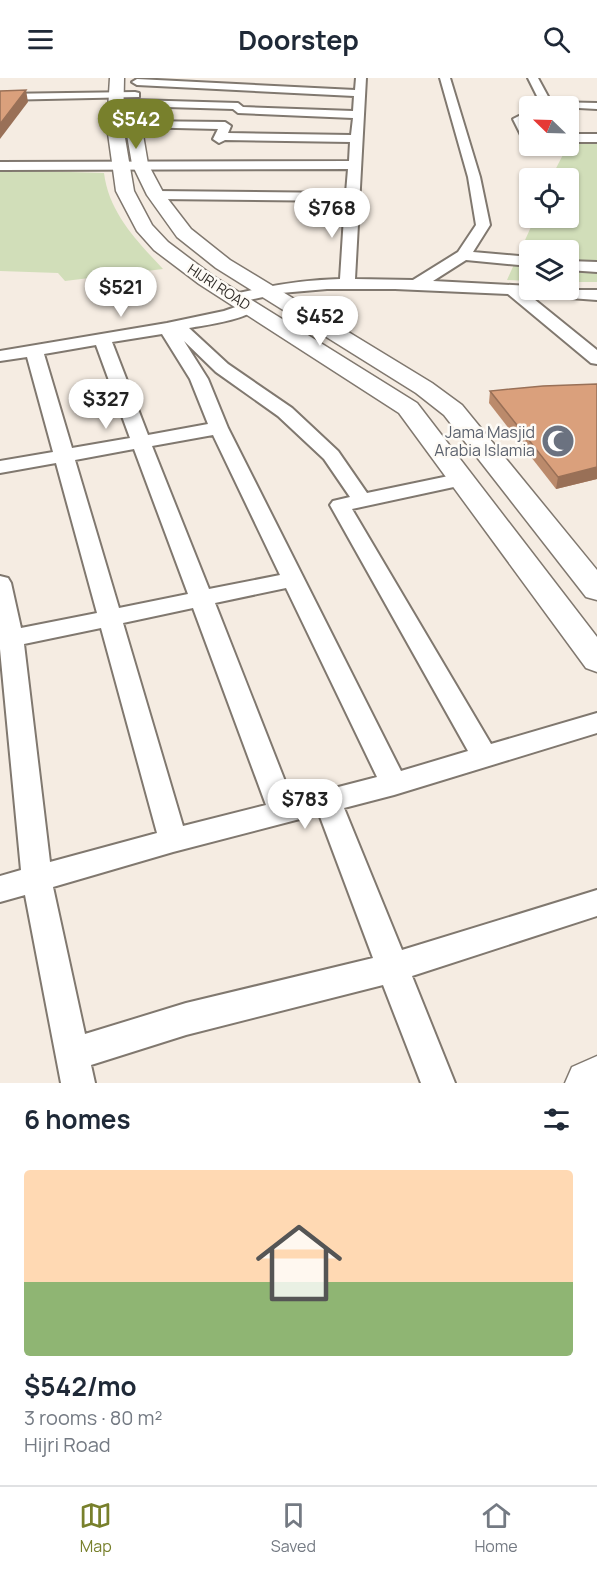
<!DOCTYPE html>
<html lang="en">
<head>
<meta charset="utf-8">
<style>
	body { margin:0; font-family:Manrope,sans-serif; background:#f2f2f3; color:#1f2937; height:100vh; display:flex; flex-direction:column; font-size:22px; white-space:nowrap }
	* { box-sizing:border-box; margin:0 }
	p { font-size:20px; color:#747a83 }
	.icon { flex:none; width:33px; height:33px; fill:none; stroke:currentColor; stroke-width:2; stroke-linecap:round; stroke-linejoin:round }
	.map { position:relative; height:1005px; overflow:hidden }
	.drawer { display:flex; flex-direction:column; background:#fff; flex:1 }
	.drawer>* { flex:none }
	.needle { width:39px; rotate:293deg }
	.buttons { position:absolute; left:519px; top:18px; display:grid; gap:12px }
	.buttons a { display:grid; place-items:center; width:60px; height:60px; border-radius:6px; background:#fff; box-shadow:0 2px 4px #0004; font-size:30px }
	.price { position:absolute; translate:-50% -51px; padding:0 14px; border-radius:21px; background:#fff; color:#222; font-size:20px; line-height:39px; filter:drop-shadow(0 2px 3px #0008) }
	.price::after { content:''; position:absolute; left:50%; top:36px; width:18px; height:14px; margin-left:-9px; background:inherit; clip-path:polygon(0 0,100% 0,50% 100%) }
	.price.on { background:#78802c; color:#fff }
	ul { padding:0; list-style:none }
	li { display:grid; align-content:center; gap:12px; height:318px; padding:0 24px }
	li span { display:grid; place-items:center; height:186px; border-radius:6px; color:#555 }
	li>.icon { margin-inline-start:auto }
	span .icon { width:108px; height:108px; fill:#fffc; stroke-width:1 }
	li b { font-size:26px }
	h2 { display:flex; justify-content:space-between; align-items:center; height:72px; padding:0 24px; font-size:26px }
	header { display:flex; justify-content:space-between; align-items:center; height:78px; padding:0 24px; background:#fff; font-size:27px; font-weight:700 }
	.dock { display:flex; justify-content:space-around; align-items:center; height:84px; border-top:2px solid #e0e1e3; background:#fff; font-size:16px; color:#747a83 }
	.dock a { display:grid; justify-items:center; gap:3px }
	.dock .on { color:#78802c }
	.map>svg:first-child { display:block }
	.green { fill:#d1deb9 }
	.lines { fill:none; stroke-linecap:round; stroke-linejoin:round }
	.minor-casing { stroke:#80786f; stroke-width:4 }
	.major-casing { stroke:#80786f; stroke-width:3 }
	.minor { fill:#fff; fill-rule:evenodd }
	.major { fill:#fff; fill-rule:evenodd }
	.wall { fill:#bb8a6b }
	.shaded-wall { fill:#997057 }
	.building { fill:#daa07c; stroke:#997057; stroke-width:1.5 }
	.labels { text-anchor:middle; stroke-width:5; stroke-linejoin:round; paint-order:stroke }
	.far-street-label { font-size:14px; fill:#2e2a26; stroke:#fefbf6 }
	.worship-label { font-size:16px; fill:#5b616d; stroke:#fefbf6; text-anchor:end }
</style>
</head>
<body>
<header><svg class="icon" aria-label="menu" viewBox="0 0 24 24"><path d="M4 6h16M4 12h16M4 18h16"/></svg>Doorstep<svg class="icon" aria-label="search" viewBox="0 0 24 24"><circle cx="10" cy="10" r="6"/><path d="M15 15l6 6"/></svg></header>
<div class="map">
<svg width="597" height="1005" viewBox="0 0 597 1005">
	<rect width="100%" height="100%" fill="#f5ece2"/>
	<g class="green">
		<path d="M569 65H597V204H569L568 172H530L529 203 507 202 535 140H568V100H551Z"/>
		<path d="M0 92 104 95C109 135 137 163 163 191L65 203 58 195 0 193Z"/>
	</g>
	<g class="lines">
		<g class="minor-casing">
			<g id="minor">
				<path d="M356 0H366L355 201 413 202 458 174 476 147 468 99 440 0H450L480 99 490 147 473 174 530 179V188L466 182 433 203 530 208V212H597V222L529 217 597 272V286L591 285 508 216 395 211H327L281 215 236 225 230 223 228 220 230 217C267 208 302 202 340 201L345 123 156 121 149 117 156 113 346 115 348 91 0 92V84L349 83 350 64 225 62 219 65 213 61 218 51 134 49 128 46 134 43 225 44 231 48 228 55 351 57 353 40 238 35 233 31 134 28 128 25 134 22 238 25 243 29 353 33 354 18 137 7 132 4 137 1 355 12Z"/>
				<path d="M528 0H538L551 24 597 25V31L542 28Z"/>
				<path d="M135 14 139 15V19L0 22V16Z"/>
				<path d="M519 38 523 39 530 51V61L522 59 513 41Z"/>
				<rect x="568" y="56" width="29" height="8"/>
				<path d="M568 183 597 184V194L568 192Z"/>
				<path d="M250 224 256 226 258 229C247 242 206 247 189 250L228 286 292 330 338 373 367 415 463 395 470 397 473 401 470 405 463 407 352 431 491 666 597 635V655L394 717 344 730 402 872 597 812V838L412 898 455 1005H421L383 907 186 957 91 987 95 1005H61L25 817 0 824V798L21 792 0 571V498L8 500 11 505 21 550 97 535 56 385 0 395V383L53 374 27 279 0 283V273L167 245 224 233ZM162 256 190 301 208 346 148 357 112 264ZM184 263 216 294 278 338 324 381 350 419 333 423 330 427 468 673 401 693 228 350 208 301ZM96 267 130 360 72 370 44 276ZM213 357 280 497 209 511 152 368ZM134 371 188 516 119 530 75 382ZM286 510 377 699 292 721 215 525ZM193 530 266 727 183 748 123 545ZM101 550 157 755 50 784 24 566ZM319 736 373 880 186 925 85 956 53 809 173 774Z"/>
			</g>
		</g>
		<g class="major-casing">
			<g id="major">
				<path d="M110 0H124L123 48 134 113 152 147 168 164 213 198 417 325 597 559V594L586 590 399 335 199 206 154 172 137 153 116 113 107 48Z"/>
				<path d="M134 46 142 51 148 86 164 116 191 151 230 182 432 305 462 327 597 492V522L586 519 444 337 416 315 216 190 177 159 147 117 132 86 126 51Z"/>
				<path d="M597 978V1005H565L572 989Z"/>
			</g>
		</g>
		<use href="#minor" class="minor"/>
		<use href="#major" class="major"/>
	</g>
	<path class="wall" d="M597 306V401L556 411 489 325 490 313Z"/>
	<g class="shaded-wall">
		<path d="M26 12 28 24 0 61V46Z"/>
		<path d="M597 389V401L556 411 558 399Z"/>
	</g>
	<g class="building">
		<path d="M26 12 0 46V13Z"/>
		<path d="M597 306V389L558 399 490 313 543 308Z"/>
	</g>
	<defs>
		<g id="mosque-disc" transform="scale(1.725)"><circle r="9.5" fill="#6b7280" stroke="#fefbf6"/><path d="M3.5-4.9A6 6 0 1 0 3.5 4.9A5 5 0 1 1 3.5-4.9Z" fill="#fff"/></g>
	</defs>
	<g fill-rule="evenodd">
		<use href="#mosque-disc" x="558" y="363"/>
	</g>
	<g class="labels">
		<g class="far-street-label">
			<text transform="translate(219 209) rotate(33)" y="5">HIJRI ROAD</text>
		</g>
		<g class="worship-label">
			<text x="535" y="360">Jama Masjid<tspan x="535" dy="18">Arabia Islamia</tspan></text>
		</g>
	</g>
</svg>
<div class="buttons">
<a><svg class="needle" viewBox="-14 -14 28 28"><path d="M0-13l5 13h-10z" fill="#e53935"/><path d="M0 13l5-13h-10z" fill="#747a83"/></svg></a>
<a><svg class="icon" aria-label="locate" viewBox="0 0 24 24"><circle cx="12" cy="12" r="6"/><path d="M12 2v4M12 18v4M2 12h4M18 12h4"/></svg></a>
<a><svg class="icon" aria-label="layers" viewBox="0 0 24 24"><path d="M12 4l9 5-9 5-9-5zM3 14l9 5 9-5"/></svg></a>
</div>
<b class="price on" style="left:136px;top:72px">$542</b>
<b class="price" style="left:332px;top:161px">$768</b>
<b class="price" style="left:121px;top:240px">$521</b>
<b class="price" style="left:320px;top:269px">$452</b>
<b class="price" style="left:106px;top:352px">$327</b>
<b class="price" style="left:305px;top:752px">$783</b>
</div>
<section class="drawer">
<h2>6 homes<svg class="icon" aria-label="filters" viewBox="0 0 24 24"><path d="M4 7h16M4 17h16"/><circle cx="9" cy="7" r="2"/><circle cx="15" cy="17" r="2"/></svg></h2>
<ul>
<li><span style="background:linear-gradient(#ffd9b3 60%,#8fb573 0)"><svg class="icon" aria-label="home" viewBox="0 0 24 24"><path d="M3 11l9-7 9 7M6 9v11h12V9"/></svg></span><div><b>$542/mo</b><p>3 rooms · 80 m²</p><p>Hijri Road</p></div></li>
</ul>
</section>
<nav class="dock">
<a class="on"><svg class="icon" aria-label="map" viewBox="0 0 24 24"><path d="M3 6l6-2 6 2 6-2v14l-6 2-6-2-6 2zM9 4v14M15 6v14"/></svg>Map</a>
<a><svg class="icon" aria-label="saved" viewBox="0 0 24 24"><path d="M7 4h10v16l-5-4-5 4z"/></svg>Saved</a>
<a><svg class="icon" aria-label="home" viewBox="0 0 24 24"><path d="M3 11l9-7 9 7M6 9v11h12V9"/></svg>Home</a>
</nav>
</body>
</html>
